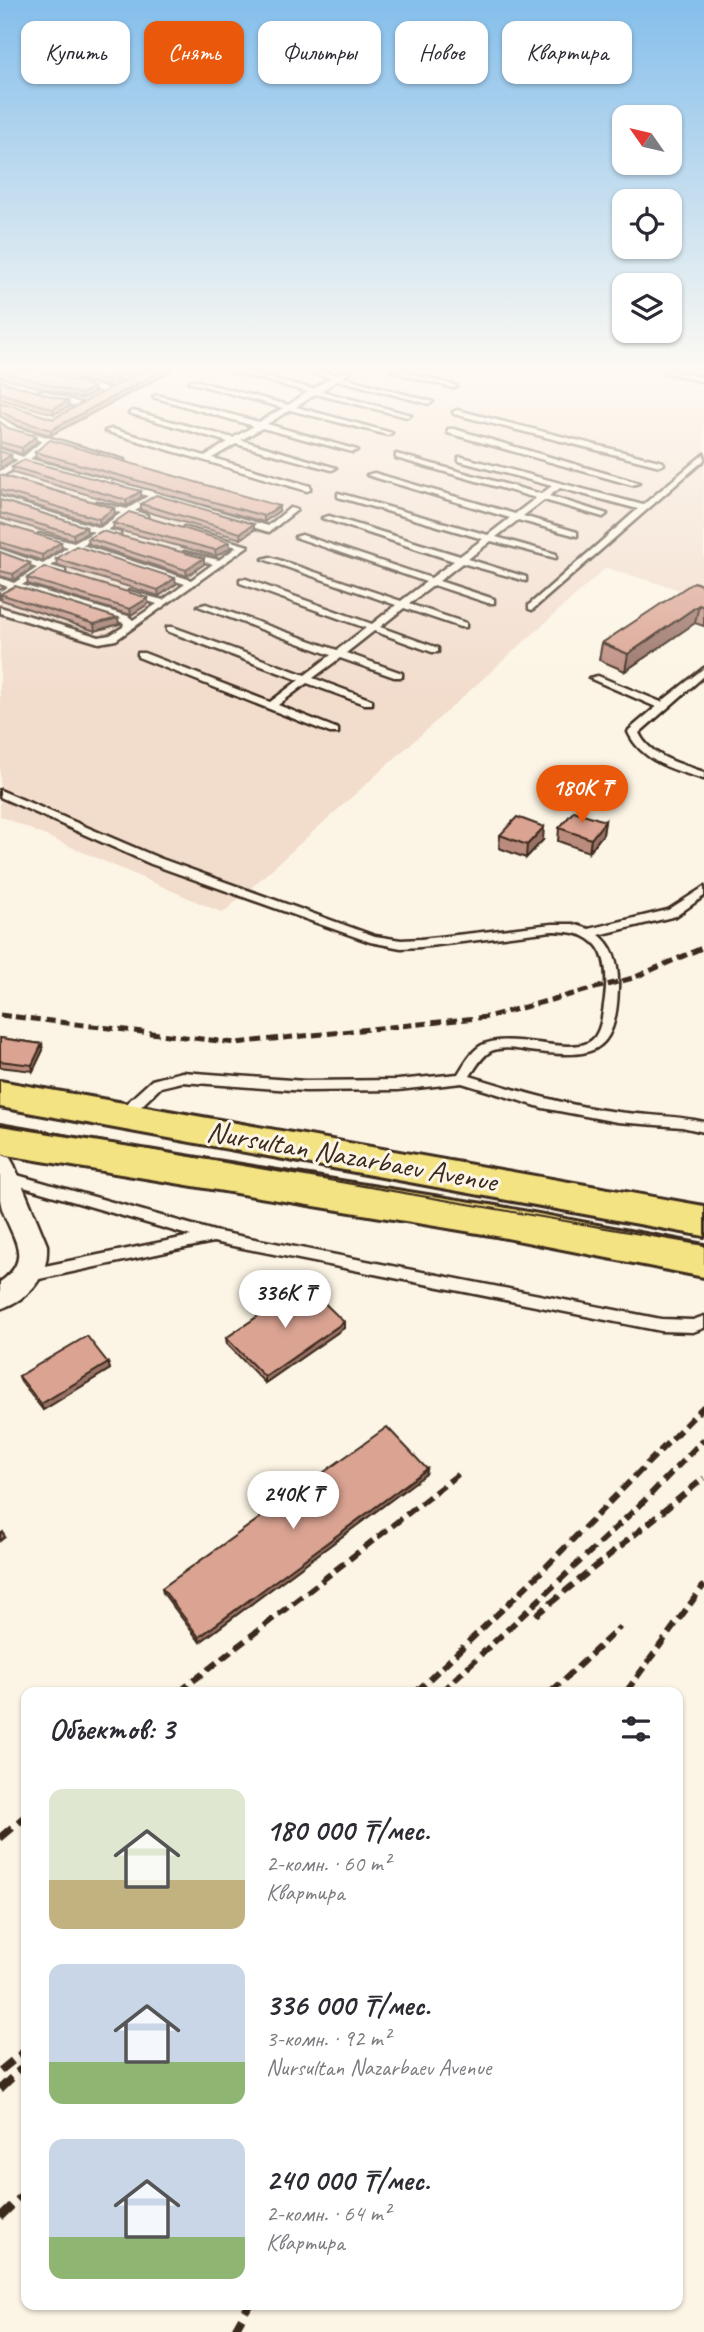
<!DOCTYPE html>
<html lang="ru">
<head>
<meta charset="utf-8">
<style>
	body { margin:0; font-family:Caveat,sans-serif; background:#f2f2f3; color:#2b2b33; height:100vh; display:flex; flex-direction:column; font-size:26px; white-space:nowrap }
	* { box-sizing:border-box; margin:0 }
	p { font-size:23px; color:#7c7c81 }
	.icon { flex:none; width:38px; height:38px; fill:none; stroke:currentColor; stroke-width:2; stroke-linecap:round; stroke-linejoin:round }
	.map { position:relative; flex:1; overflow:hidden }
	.side { position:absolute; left:21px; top:1687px; width:662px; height:623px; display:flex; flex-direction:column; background:#fff; border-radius:14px; box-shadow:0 2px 5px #0004 }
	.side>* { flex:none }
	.banner { position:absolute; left:21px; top:21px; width:663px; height:63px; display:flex; gap:14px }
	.needle { width:46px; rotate:304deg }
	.buttons { position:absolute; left:612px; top:105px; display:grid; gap:14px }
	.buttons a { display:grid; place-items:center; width:70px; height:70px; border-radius:14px; background:#fff; box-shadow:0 2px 5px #0004; font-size:35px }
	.price { position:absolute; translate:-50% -60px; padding:0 16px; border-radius:24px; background:#fff; color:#222; font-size:23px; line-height:46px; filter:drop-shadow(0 2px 4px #0008) }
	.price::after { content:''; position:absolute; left:50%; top:42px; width:21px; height:16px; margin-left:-10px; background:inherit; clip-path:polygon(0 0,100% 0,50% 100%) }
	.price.current { background:#ea580c; color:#fff }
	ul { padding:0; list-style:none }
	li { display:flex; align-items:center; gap:21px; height:175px; padding:0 28px }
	li span { display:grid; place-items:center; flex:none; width:196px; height:140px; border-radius:14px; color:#555 }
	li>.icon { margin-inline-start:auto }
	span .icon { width:84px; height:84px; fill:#fffc; stroke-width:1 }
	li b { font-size:30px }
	h2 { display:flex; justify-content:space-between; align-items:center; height:84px; padding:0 28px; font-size:30px }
	.tag { padding:0 24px; border-radius:14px; background:#fff; box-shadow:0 2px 5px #0004; font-size:24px; line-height:63px }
	.tag.current { background:#ea580c; color:#fff }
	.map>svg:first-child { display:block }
	.built { fill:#f2dccc }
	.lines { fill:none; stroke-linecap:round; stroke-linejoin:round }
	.lane-casing { stroke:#3b2a1e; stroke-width:5 }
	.street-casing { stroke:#3b2a1e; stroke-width:5 }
	.primary-casing { stroke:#3b2a1e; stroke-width:6 }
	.lane { fill:#fcf5e5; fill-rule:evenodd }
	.street { fill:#fcf5e5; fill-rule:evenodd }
	.primary { fill:#f4e382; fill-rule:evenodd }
	.tram { stroke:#3b2a1e; stroke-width:2 }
	.rail-far2 { stroke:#3b2a1e; stroke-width:5; stroke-dasharray:10 5; stroke-linecap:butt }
	.rail-far1 { stroke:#3b2a1e; stroke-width:6; stroke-dasharray:12 6; stroke-linecap:butt }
	.rail { stroke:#3b2a1e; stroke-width:8; stroke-dasharray:16 8; stroke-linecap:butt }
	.wall { fill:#bb8c7e; stroke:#3b2a1e; stroke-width:2 }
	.shaded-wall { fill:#997266; stroke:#3b2a1e; stroke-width:2 }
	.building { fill:#daa392; stroke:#3b2a1e; stroke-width:2 }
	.labels { text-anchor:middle; stroke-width:6; stroke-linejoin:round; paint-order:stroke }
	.street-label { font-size:30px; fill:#3b2a1e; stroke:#fcf5e5 }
</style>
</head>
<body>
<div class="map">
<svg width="704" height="2332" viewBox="0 0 704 2332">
	<rect width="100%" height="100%" fill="#fcf5e5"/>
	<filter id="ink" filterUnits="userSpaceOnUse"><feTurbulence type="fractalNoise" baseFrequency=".0143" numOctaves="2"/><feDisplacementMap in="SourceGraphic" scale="14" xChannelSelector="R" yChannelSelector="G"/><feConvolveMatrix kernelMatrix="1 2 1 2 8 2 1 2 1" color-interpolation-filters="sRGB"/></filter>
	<g filter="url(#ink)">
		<path class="built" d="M0 371H704V597L606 568 223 913 0 816Z"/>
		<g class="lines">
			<g class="lane-casing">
				<g id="lane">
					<path d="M97 371H109L135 379 131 381Z"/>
					<path d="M229 371H241L313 389 331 378 307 371H319L336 375 343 371H352L343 377 433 402 429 404 338 380 321 391 411 415 407 417 316 394 296 407 392 433 388 435 290 410 267 424 357 450 353 452 262 428 241 440 336 468 332 470 236 444 212 458 310 486V490L307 491 105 431 112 429 205 456 228 442 129 413 133 411 233 438 254 426 153 397 157 395 259 422 283 408 189 382 193 380 288 405 308 392Z"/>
					<path d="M390 371H402L457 386 453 388Z"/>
					<path d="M477 371H488L484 373Z"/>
					<path d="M660 371H673L704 378V382Z"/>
					<path d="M77 381 110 389 111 391 107 393 74 385 73 383Z"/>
					<path d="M39 391H45L86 405 79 407 39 395Z"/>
					<path d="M457 410 663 462 664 464 660 466 454 414 453 412Z"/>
					<path d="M0 417 17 428 124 460 120 462 50 443 30 459 158 493 268 526 290 508 297 510 269 532 156 498 135 511 147 515V519L129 515 108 530 120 533V537L102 534 82 545 191 580 213 564 184 556V552L219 560 237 547 184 531V527L248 546 116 640 99 643 0 613V607L99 637 110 635 123 627 124 623 16 589 0 598V591L8 587 0 584V578L14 583 37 568 0 555V549L43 564 68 547 39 538V534L74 543 94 532 0 503V497L100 528 121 513 96 506V502L127 509 148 496 25 463 0 477V471L18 460 0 454V449L23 457 42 441 11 432 0 423ZM76 549 185 584 163 600 129 591V595L157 604 133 620 128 616 22 585 45 570 65 574V570L51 566Z"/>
					<path d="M448 429H454L639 483 632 485 448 433Z"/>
					<path d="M396 454 541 494 552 486 459 461V457H462L643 505 704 454V460L532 610 529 609V605L638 509 560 488 549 496 607 514 603 517 544 500 523 516 577 532V536L518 520 496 537 556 554V558L491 541 468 559 526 577V581L462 563 439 581 494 599V603H488L434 585 409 604 466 623V627H460L404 608 380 627 438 648V652H432L374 631 346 653 402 673V677H394L340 658 313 678 372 700V704H364L307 683 278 705 338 729V733H330L138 657V653H144L270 702 299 680 167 631V627H173L305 675 331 655 198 606 206 604 337 650 366 628 240 583V579H246L372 624 396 605 263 559 270 557 401 601 426 582 295 537 302 535 431 578 454 561 322 518 329 516 460 556 483 539 338 497V493L488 535 510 518 367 475 374 473 515 514 536 498 396 458Z"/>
					<path d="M704 668V676L639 733C650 757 681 764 704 772V779C675 771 641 761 628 732L629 730 656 707 589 678 598 676 661 702Z"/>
					<path d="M0 790 159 858 375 936 401 940 421 939 552 924H573L589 929 668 910 704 887V896L676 916 599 935C615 947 619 968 618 988 616 1059 589 1058 529 1051 517 1049 503 1046 491 1051 482 1056 476 1067 470 1076 519 1091 567 1106 618 1112 647 1116 675 1115 704 1122V1132L682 1127 617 1122 543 1108 462 1083 398 1090 305 1091 182 1082 161 1087 129 1118H119L117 1114 119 1110 152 1080 182 1072 305 1081 398 1080 458 1074C465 1063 471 1051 482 1045 511 1030 575 1058 593 1039 602 1030 603 1010 605 998 607 981 608 960 597 946 585 932 569 932 552 931L421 947 401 948 370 942 151 864 0 797Z"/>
					<path d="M3 1171 214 1231 661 1319 693 1320 704 1316V1328L693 1332 661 1331 213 1242 30 1281 25 1279 23 1275 25 1271 30 1269 191 1236 0 1180V1172Z"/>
				</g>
			</g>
			<g class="street-casing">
				<path id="street" d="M0 1154 10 1158 14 1165 47 1245C49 1277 29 1299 0 1309V1282C39 1255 4 1231 0 1199 0 1184 0 1169 0 1154Z"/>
			</g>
			<g class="primary-casing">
				<g id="primary">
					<path d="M0 1081 704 1206V1236L0 1107Z"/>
					<path d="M0 1126 496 1206 704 1245V1277L496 1236 0 1154Z"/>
				</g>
			</g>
			<use href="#lane" class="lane"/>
			<use href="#street" class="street"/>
			<use href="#primary" class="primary"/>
			<path class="tram" d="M0 1123 704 1245"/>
			<path class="rail-far2" d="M0 1015 235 1043 487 1017 633 978 704 947"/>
			<g class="rail-far1">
				<path d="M536 1615 704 1478"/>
				<path d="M179 1692 461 1472"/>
				<path d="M416 1692 535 1578 704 1406"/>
				<path d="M441 1692 643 1502 704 1439"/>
				<path d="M551 1692 620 1627"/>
				<path d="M626 1692 704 1585"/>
			</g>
			<g class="rail">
				<path d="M0 1838 26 1816"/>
				<path d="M0 2071 26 2050"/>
				<path d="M0 2089 26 2064"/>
				<path d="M0 2217 26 2192"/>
				<path d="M234 2332 249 2305"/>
			</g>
		</g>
		<g class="wall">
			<path d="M0 371 93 387 94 393 82 399 0 377Z"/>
			<path d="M49 371H105L117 374V380L107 386Z"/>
			<path d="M110 371H139L130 373Z"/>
			<path d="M142 371H172L51 435 18 426 0 416V402L53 419Z"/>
			<path d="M0 381 68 401 69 407 54 414 0 399Z"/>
			<path d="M0 422 8 428 37 442 22 454 0 447Z"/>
			<path d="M35 452 279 511 264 522 36 458Z"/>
			<path d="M12 467 141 491V497L127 506 13 473Z"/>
			<path d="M0 475 114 508 115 514 100 525 0 495Z"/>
			<path d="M0 500 86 527 87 533 74 540 0 518Z"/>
			<path d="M141 504 254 524V530L241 539 141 510Z"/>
			<path d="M0 523 62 548 43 561 0 547Z"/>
			<path d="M113 523 230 548 216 556 114 529Z"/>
			<path d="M88 538 204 558V564L187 576 89 544Z"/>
			<path d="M0 552 30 563 31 569 14 580 0 576Z"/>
			<path d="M56 559 176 584 159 596 57 565Z"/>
			<path d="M27 578 148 604 131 615 28 584Z"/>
			<path d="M704 586V626L695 623 625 671 599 660 602 643Z"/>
			<path d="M0 594 119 624 95 631 2 600Z"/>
			<path d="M605 821 603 834 589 852 558 841 559 828Z"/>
			<path d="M500 835 543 840 526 858 499 848Z"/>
			<path d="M0 1038 42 1044 43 1050 33 1071 0 1067Z"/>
			<path d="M344 1322V1328L265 1383 227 1344 226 1338Z"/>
			<path d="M108 1363 110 1369 43 1410 21 1382 19 1376Z"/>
			<path d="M427 1469 426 1474 200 1642 163 1593 162 1588Z"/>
		</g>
		<g class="shaded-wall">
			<path d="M161 371H172L51 435V430Z"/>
			<path d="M117 374V380L107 386 106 381Z"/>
			<path d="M93 387 94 393 82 399 81 394Z"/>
			<path d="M68 401 69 407 54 414 53 409Z"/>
			<path d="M36 436 37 442 22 454V448Z"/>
			<path d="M11 455 12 461 0 468V462Z"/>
			<path d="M141 491V497L127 506 126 500Z"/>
			<path d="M279 506V511L264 522V516Z"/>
			<path d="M114 508 115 514 100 525 99 519Z"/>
			<path d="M254 524V530L241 539 240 533Z"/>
			<path d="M86 527 87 533 74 540 73 534Z"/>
			<path d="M61 542 62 548 43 561 42 555Z"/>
			<path d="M229 542 230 548 216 556 215 550Z"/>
			<path d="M204 558V564L187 576 186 570Z"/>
			<path d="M30 563 31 569 14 580 13 574Z"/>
			<path d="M175 578 176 584 159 596 158 590Z"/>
			<path d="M148 598V604L131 615 130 609Z"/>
			<path d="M699 605 695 623 625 671 628 654Z"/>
			<path d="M118 618 119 624 95 631 94 624Z"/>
			<path d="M605 821 603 834 589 852 591 839Z"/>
			<path d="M544 827 543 840 526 858 527 845Z"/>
			<path d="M42 1044 43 1050 33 1071 32 1065Z"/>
			<path d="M344 1322V1328L265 1383V1377Z"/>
			<path d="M108 1363 110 1369 43 1410 41 1404Z"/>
			<path d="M427 1469 426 1474 200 1642 199 1637Z"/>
			<path d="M3 1532 5 1537 0 1541V1534Z"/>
		</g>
		<g class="building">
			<path d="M0 371H42L93 387 81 394Z"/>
			<path d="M69 371H105L117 374 106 381Z"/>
			<path d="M142 371H161L51 430 17 420 0 411V402L53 419Z"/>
			<path d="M0 381 68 401 53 409 0 393Z"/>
			<path d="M0 422 8 428 36 436 22 448 0 442Z"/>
			<path d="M50 440 279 506 264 516 35 452Z"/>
			<path d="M0 451 11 455 0 462Z"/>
			<path d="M24 460 141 491 126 500 12 467Z"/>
			<path d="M0 475 114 508 99 519 0 490Z"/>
			<path d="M156 495 254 524 240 533 141 504Z"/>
			<path d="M0 500 86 527 73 534 0 513Z"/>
			<path d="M129 512 229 542 215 550 113 523Z"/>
			<path d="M0 523 61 542 42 555 0 542Z"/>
			<path d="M102 531 204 558 186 570 88 538Z"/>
			<path d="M76 546 175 578 158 590 56 559Z"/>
			<path d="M0 552 30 563 13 574 0 571Z"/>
			<path d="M44 567 148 598 130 609 27 578Z"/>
			<path d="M694 582 704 586V607L699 605 628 654 602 643Z"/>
			<path d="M15 586 118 618 94 624 0 594Z"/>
			<path d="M574 811 605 821 591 839 559 828Z"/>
			<path d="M517 817 544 827 527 845 500 835Z"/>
			<path d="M0 1038 42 1044 32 1065 0 1061Z"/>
			<path d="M305 1284 344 1322 265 1377 226 1338Z"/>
			<path d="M87 1336 108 1363 41 1404 19 1376Z"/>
			<path d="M387 1427 427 1469 199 1637 162 1588Z"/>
		</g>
	</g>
	<linearGradient id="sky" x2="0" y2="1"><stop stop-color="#84beeb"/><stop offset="0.53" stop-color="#fefaf3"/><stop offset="1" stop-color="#fefaf3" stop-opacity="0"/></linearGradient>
	<rect width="704" height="697" fill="url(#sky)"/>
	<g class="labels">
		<g class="street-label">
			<text transform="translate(352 1156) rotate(10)" y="10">Nursultan Nazarbaev Avenue</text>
		</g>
	</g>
</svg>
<div class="buttons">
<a><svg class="needle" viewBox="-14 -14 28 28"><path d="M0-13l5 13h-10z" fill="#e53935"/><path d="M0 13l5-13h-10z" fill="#7c7c81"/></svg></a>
<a><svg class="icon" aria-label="locate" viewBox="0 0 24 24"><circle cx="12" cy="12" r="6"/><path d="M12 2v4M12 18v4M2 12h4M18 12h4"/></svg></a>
<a><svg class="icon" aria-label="layers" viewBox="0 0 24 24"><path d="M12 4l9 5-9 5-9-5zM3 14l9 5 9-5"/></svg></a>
</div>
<b class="price current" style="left:582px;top:825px">180K ₸</b>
<b class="price" style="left:285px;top:1330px">336K ₸</b>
<b class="price" style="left:293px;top:1531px">240K ₸</b>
<div class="banner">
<a class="tag">Купить</a>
<a class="tag current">Снять</a>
<a class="tag">Фильтры</a>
<a class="tag">Новое</a>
<a class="tag">Квартира</a>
</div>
<section class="side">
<h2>Объектов: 3<svg class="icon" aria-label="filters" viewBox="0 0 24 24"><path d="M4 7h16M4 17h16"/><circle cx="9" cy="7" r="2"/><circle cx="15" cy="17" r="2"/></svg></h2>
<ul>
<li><span style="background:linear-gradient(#dfe7d0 65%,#c2b280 0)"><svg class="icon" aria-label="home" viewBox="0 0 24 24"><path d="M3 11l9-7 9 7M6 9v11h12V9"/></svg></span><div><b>180 000 ₸/мес.</b><p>2-комн. · 60 m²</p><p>Квартира</p></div></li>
<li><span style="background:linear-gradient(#c9d6e8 70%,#8fb573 0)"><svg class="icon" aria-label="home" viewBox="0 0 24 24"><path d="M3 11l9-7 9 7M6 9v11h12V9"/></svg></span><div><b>336 000 ₸/мес.</b><p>3-комн. · 92 m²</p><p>Nursultan Nazarbaev Avenue</p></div></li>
<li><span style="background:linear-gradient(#c9d6e8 70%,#8fb573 0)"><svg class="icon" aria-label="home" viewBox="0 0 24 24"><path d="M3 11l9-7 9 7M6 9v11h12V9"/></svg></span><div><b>240 000 ₸/мес.</b><p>2-комн. · 64 m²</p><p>Квартира</p></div></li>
</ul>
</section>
</div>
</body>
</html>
